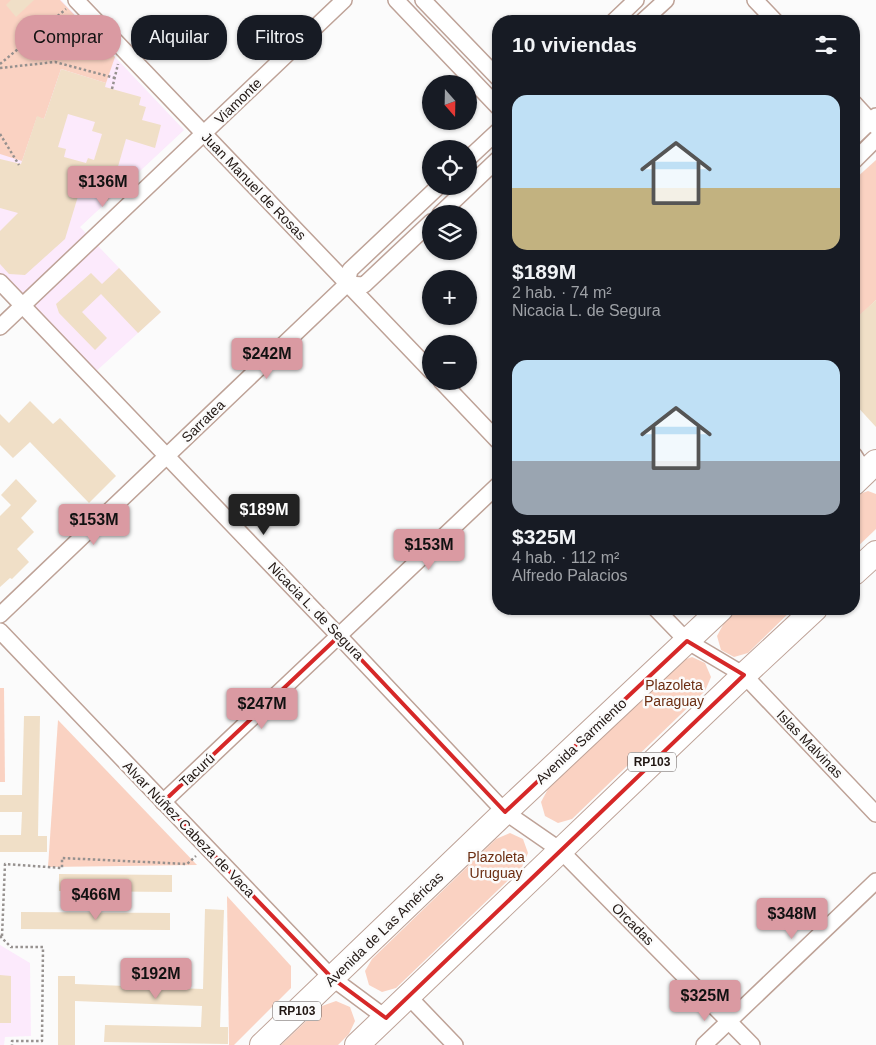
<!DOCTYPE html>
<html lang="es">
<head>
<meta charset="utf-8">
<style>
	body { margin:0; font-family:Helvetica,sans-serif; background:#20242c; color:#f1f3f6; height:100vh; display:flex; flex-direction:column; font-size:19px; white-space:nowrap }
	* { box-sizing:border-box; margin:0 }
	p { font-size:16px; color:#9ea1a6 }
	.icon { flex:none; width:28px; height:28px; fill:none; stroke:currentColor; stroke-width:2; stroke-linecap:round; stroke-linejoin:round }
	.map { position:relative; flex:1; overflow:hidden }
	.sheet { position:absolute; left:492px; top:15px; width:368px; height:600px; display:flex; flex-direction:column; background:#171b24; border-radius:20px; box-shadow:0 1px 4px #0004 }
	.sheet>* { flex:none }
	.hud { position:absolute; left:15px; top:15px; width:402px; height:45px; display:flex; gap:10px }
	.needle { width:32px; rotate:160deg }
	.controls { position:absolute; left:422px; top:75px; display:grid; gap:10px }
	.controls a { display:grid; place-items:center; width:55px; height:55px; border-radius:50%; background:#171b24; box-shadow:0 1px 4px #0004; font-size:25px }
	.price { position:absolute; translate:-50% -42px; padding:0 11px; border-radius:5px; background:#da9aa2; color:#111; font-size:16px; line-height:32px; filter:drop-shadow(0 1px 2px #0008) }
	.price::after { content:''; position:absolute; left:50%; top:30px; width:15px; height:11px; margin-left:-8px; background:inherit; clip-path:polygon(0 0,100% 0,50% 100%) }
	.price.selected { background:#222; color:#fff }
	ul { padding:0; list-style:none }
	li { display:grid; align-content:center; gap:10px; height:265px; padding:0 20px }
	li span { display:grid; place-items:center; height:155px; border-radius:15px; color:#555 }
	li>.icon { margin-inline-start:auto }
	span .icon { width:90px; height:90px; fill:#fffc; stroke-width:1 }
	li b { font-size:21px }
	h2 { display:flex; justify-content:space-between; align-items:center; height:60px; padding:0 20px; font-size:21px }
	.chip { padding:0 18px; border-radius:20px; background:#171b24; box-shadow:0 1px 4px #0004; font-size:18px; line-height:45px }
	.chip.selected { background:#da9aa2; color:#111 }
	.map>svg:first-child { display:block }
	.education { fill:#fceafc }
	.green { fill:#fad2c2 }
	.building { fill:#f0dfc7; fill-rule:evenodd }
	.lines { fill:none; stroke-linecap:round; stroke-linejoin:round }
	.street-casing { stroke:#bea297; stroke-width:18 }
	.primary-casing { stroke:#bea297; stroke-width:26 }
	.path { stroke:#96918f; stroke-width:2.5; stroke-dasharray:2.5 2.5; stroke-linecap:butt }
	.street { stroke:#fff; stroke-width:15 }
	.primary { stroke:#fff; stroke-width:24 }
	.marked { fill:none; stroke:#d62828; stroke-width:4; stroke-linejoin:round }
	.labels { text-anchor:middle; stroke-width:5; stroke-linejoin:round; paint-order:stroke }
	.shield { fill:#fbfbfb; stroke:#625b59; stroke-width:1 }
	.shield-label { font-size:12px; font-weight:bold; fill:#211713 }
	.street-label { font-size:14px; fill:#211713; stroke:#fbfbfb }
	.park-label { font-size:14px; fill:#6b2d11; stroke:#fbfbfb }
</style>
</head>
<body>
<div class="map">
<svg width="876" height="1045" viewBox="0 0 876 1045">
	<rect width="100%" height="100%" fill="#fbfbfb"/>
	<g class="education">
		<path d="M0 0H61L184 130 80 227 161 312 93 374 0 278Z"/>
		<path d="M0 945 30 963 31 1036 5 1037 4 1045H0Z"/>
	</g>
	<g class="green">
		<path d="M0 0H60L115 57 106 83 61 69 44 119 37 117 22 161 0 154Z"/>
		<path d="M876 160V300L854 321V180Z"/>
		<path d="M868 491 876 494V529L854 550V496Z"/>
		<path d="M739 609H793L748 653 734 657 721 650 717 636 724 623Z"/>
		<path d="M692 657 705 663 711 677 705 691 572 819 558 823 545 816 541 802 548 789 678 662Z"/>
		<path d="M0 688H4L5 782H0Z"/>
		<path d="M58 720 197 865 48 867Z"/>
		<path d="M510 833 523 839 528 853 522 867 396 988 382 992 369 985 365 971 372 959 496 839Z"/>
		<path d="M227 896 291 966V988L234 1045H229Z"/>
		<path d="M336 1001 350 1007 355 1021 349 1034 338 1045H281L322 1006Z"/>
	</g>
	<g class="building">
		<path d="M11 0H34L16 17 6 5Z"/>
		<path d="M61 69 106 83 105 87 141 97 139 105 146 107 142 120 161 125 155 148 126 139 108 201 79 193 65 239 25 275 9 274 0 264V231L18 213 0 208V159L21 164 37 116 44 119ZM68 114 95 122 92 131 102 134 94 160 88 158 86 163 64 157 66 149 58 147Z"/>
		<path d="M119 268 161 312 138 333 101 294 82 312 107 338 95 350 59 313 56 304 91 273 102 284Z"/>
		<path d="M876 300V427L854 403V320Z"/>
		<path d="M30 401 53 424 60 418 116 476 89 503 30 442 13 458 0 445V414L9 423Z"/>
		<path d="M16 479 37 501 21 518 34 532 17 549 29 562 12 579 10 578 0 587V516L11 505 1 495Z"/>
		<path d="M24 716H40L38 836H47V852H0V835H21L22 812H0V795H22Z"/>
		<path d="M59 874 172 875V892L59 891Z"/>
		<path d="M205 909 224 910 220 1027H228V1044L104 1042 105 1025 201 1027 202 1006 75 1001V1045H58V976H75V984L203 989Z"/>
		<path d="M21 912 170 913V930L21 929Z"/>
		<path d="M0 975 11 976V1023H0Z"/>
	</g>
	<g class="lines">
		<g class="street-casing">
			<g id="street">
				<path d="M76 0 431 371"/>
				<path d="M396 0 499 108"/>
				<path d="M423 0 499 79"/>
				<path d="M755 0 775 21"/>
				<path d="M614 21 636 0"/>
				<path d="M643 21 666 0"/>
				<path d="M854 103 876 127"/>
				<path d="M854 137 876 116"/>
				<path d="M469 158 499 130"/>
				<path d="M854 161 876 139"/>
				<path d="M440 214 499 158"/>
				<path d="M0 282 339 636 505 812 560 850 752 1045"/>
				<path d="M347 284 364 285 431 222"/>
				<path d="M0 327 344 0"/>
				<path d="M441 381 499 442"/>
				<path d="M854 455 865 472"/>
				<path d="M656 609 687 641 744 675 876 814"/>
				<path d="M0 615 347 284 350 270 439 186"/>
				<path d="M0 631 332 978 386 1018"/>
				<path d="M163 802 499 484"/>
				<path d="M408 996 455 1045"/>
				<path d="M704 1045 876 881"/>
			</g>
		</g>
		<g class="primary-casing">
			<g id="primary">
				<path d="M854 483 876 462"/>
				<path d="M854 573 876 553"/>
				<path d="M262 1045 505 812 721 609"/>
				<path d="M357 1045 744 675 815 609"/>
			</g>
		</g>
		<g class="path">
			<path d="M0 64 66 9"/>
			<path d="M0 68 55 62 115 78"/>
			<path d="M112 89 118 64"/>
			<path d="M0 134 19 165"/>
			<path d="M0 936 11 947H43L42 1041H12V1045"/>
			<path d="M2 936 5 864 62 868V858L187 864 196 856"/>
		</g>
		<use href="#street" class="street"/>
		<use href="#primary" class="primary"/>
	</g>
	<path class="marked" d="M339 636 505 812 687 641 744 675 386 1018 332 978 163 802Z"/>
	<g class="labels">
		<g class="shield">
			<rect x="628" y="752.5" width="48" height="19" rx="4"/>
			<rect x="273" y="1001.5" width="48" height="19" rx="4"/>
		</g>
		<g class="shield-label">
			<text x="652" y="766">RP103</text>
			<text x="297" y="1015">RP103</text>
		</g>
		<g class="street-label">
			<text transform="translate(238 101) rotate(-44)" y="5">Viamonte</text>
			<text transform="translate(254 186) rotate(46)" y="5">Juan Manuel de Rosas</text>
			<text transform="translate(203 421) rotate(-44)" y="5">Sarratea</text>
			<text transform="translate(316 611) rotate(46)" y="5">Nicacia L. de Segura</text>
			<text transform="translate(581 741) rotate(-43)" y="5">Avenida Sarmiento</text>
			<text transform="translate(810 744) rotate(46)" y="5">Islas Malvinas</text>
			<text transform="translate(197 770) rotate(-43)" y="5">Tacurú</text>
			<text transform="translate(189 829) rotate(46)" y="5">Alvar Núñez Cabeza de Vaca</text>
			<text transform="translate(633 924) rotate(45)" y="5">Orcadas</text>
			<text transform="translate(384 929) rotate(-44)" y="5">Avenida de Las Américas</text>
		</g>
		<g class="park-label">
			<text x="674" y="690">Plazoleta<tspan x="674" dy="16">Paraguay</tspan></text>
			<text x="496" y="862">Plazoleta<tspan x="496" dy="16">Uruguay</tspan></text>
		</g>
	</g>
</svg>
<div class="controls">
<a><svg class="needle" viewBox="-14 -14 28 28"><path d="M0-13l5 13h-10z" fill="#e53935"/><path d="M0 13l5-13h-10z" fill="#9ea1a6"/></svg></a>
<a><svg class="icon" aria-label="locate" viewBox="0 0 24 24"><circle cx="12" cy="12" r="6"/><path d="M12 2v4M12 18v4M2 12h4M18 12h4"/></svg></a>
<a><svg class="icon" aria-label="layers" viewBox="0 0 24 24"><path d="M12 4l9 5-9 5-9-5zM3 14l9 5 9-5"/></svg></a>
<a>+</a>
<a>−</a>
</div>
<b class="price" style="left:103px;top:208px">$136M</b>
<b class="price" style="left:267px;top:380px">$242M</b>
<b class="price selected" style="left:264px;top:536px">$189M</b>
<b class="price" style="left:94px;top:546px">$153M</b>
<b class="price" style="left:429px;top:571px">$153M</b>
<b class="price" style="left:262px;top:730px">$247M</b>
<b class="price" style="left:96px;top:921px">$466M</b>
<b class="price" style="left:792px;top:940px">$348M</b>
<b class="price" style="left:156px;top:1000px">$192M</b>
<b class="price" style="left:705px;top:1022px">$325M</b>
<div class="hud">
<a class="chip selected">Comprar</a>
<a class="chip">Alquilar</a>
<a class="chip">Filtros</a>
</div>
<section class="sheet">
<h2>10 viviendas<svg class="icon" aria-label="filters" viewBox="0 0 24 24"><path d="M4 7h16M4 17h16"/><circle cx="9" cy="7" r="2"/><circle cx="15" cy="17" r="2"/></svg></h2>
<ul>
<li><span style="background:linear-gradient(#bfe0f5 60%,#c2b280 0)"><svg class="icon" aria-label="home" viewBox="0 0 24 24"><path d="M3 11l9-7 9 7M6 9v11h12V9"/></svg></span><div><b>$189M</b><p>2 hab. · 74 m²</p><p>Nicacia L. de Segura</p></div></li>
<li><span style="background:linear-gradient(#bfe0f5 65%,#9aa5b1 0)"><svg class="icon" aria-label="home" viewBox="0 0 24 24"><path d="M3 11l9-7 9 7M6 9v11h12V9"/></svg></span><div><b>$325M</b><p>4 hab. · 112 m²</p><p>Alfredo Palacios</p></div></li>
</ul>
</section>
</div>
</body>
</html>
